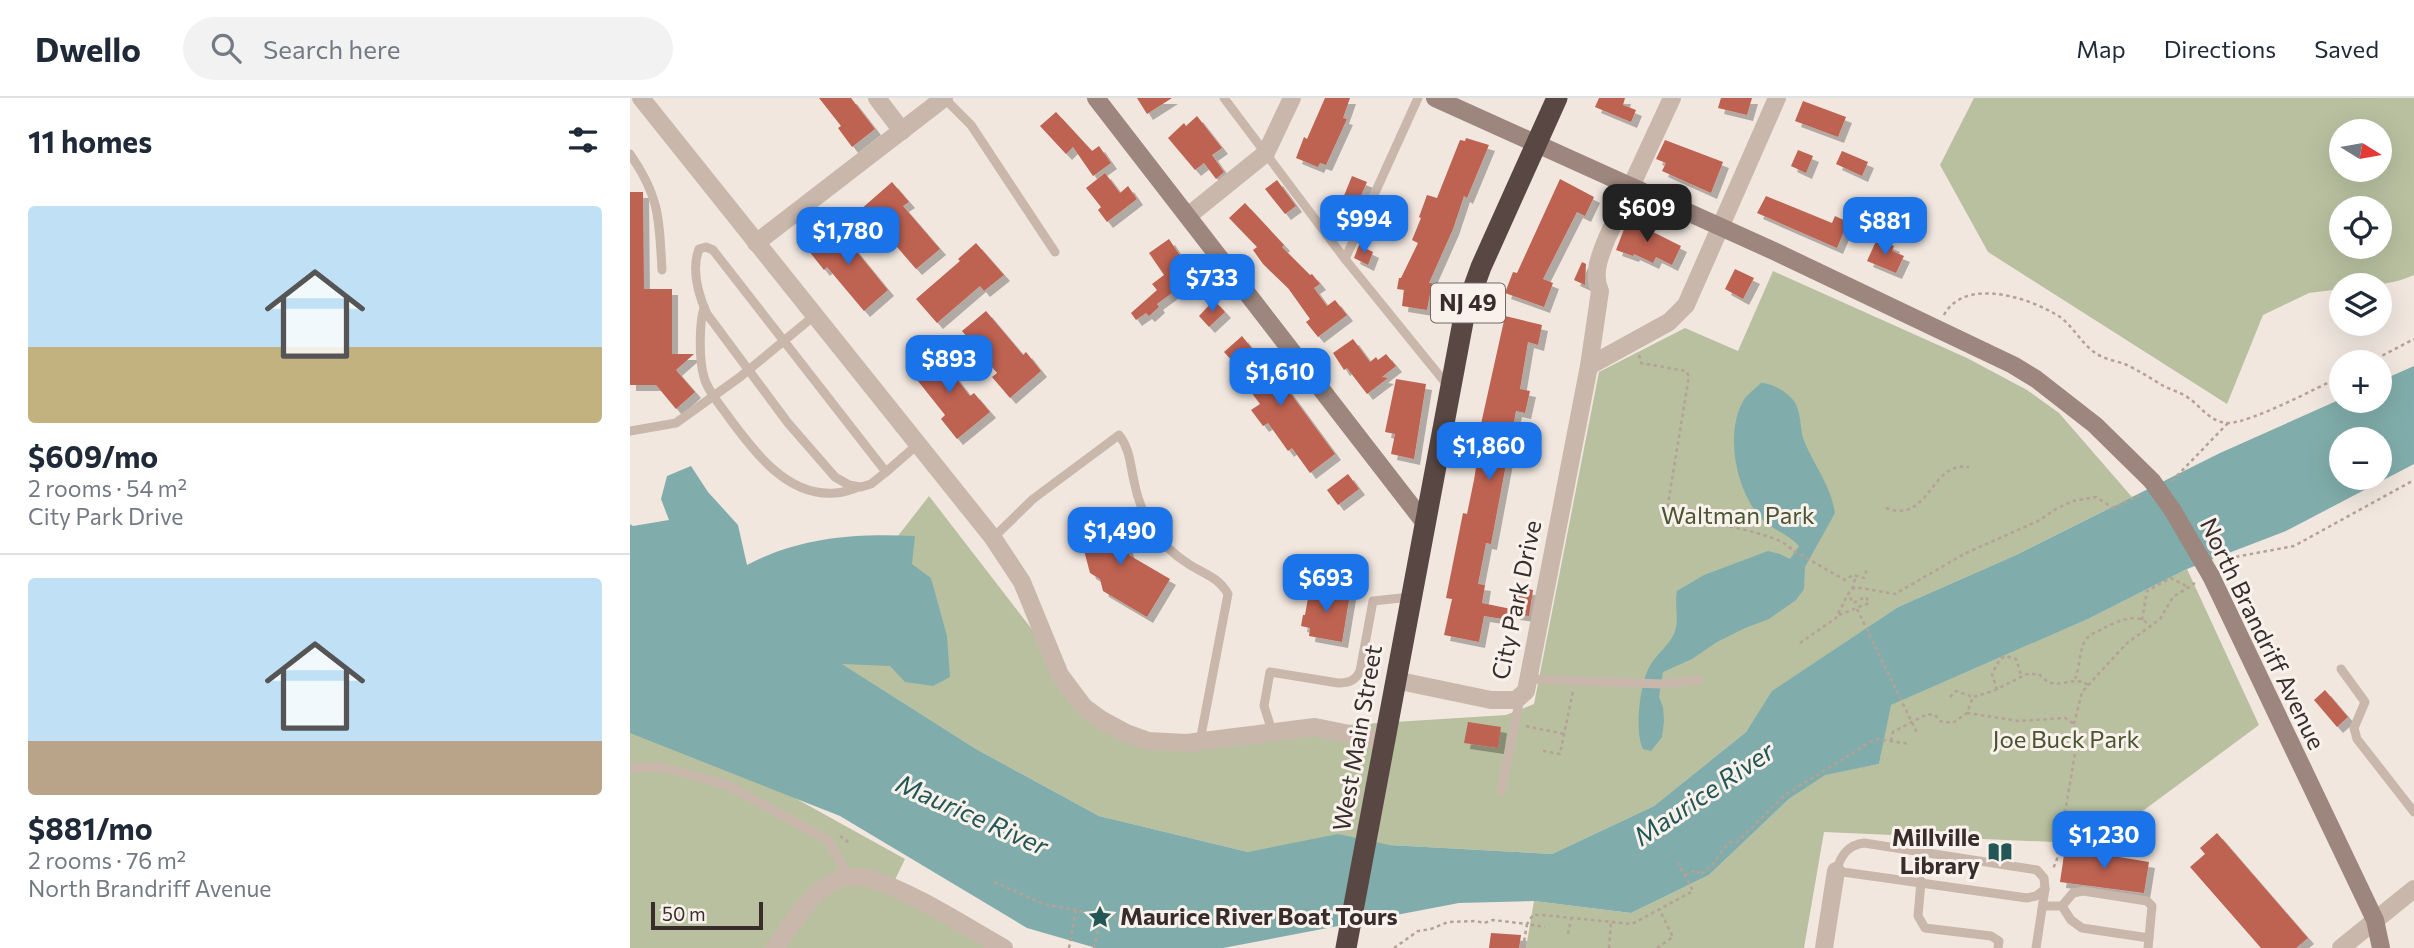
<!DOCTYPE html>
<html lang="en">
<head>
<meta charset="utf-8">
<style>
	body { margin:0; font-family:Commissioner,sans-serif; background:#f2f2f3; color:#1f2937; height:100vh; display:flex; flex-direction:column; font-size:26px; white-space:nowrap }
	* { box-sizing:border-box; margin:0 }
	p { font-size:23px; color:#747a83 }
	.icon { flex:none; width:38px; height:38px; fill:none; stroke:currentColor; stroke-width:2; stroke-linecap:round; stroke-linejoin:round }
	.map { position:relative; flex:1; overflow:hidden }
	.drawer { display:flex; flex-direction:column; background:#fff; width:630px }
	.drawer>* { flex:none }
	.needle { width:46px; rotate:101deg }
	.buttons { position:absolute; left:1699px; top:21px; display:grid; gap:14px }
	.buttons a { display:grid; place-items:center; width:63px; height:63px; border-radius:50%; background:#fff; box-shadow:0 7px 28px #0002; font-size:35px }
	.scale { position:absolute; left:21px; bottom:18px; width:112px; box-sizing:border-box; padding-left:7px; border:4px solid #382d2a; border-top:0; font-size:19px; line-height:24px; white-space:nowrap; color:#382d2a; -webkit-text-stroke:5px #f9f2ec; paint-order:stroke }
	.price { position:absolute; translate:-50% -60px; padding:0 16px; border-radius:14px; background:#1a73e8; color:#fff; font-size:23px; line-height:46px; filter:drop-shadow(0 2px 4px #0008) }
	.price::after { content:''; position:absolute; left:50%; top:42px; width:21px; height:16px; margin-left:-10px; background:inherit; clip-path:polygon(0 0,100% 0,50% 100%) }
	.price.current { background:#222; color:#fff }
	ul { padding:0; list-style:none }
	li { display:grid; align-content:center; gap:14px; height:371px; padding:0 28px }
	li+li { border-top:2px solid #e0e1e3 }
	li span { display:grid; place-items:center; height:217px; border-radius:7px; color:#555 }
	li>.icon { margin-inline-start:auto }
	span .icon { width:126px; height:126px; fill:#fffc; stroke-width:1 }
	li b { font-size:30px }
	h2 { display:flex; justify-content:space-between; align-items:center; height:84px; padding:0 28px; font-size:30px }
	header { display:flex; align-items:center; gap:42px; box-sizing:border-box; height:98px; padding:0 35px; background:#fff; border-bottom:2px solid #e0e1e3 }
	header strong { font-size:33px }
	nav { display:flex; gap:38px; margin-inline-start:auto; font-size:24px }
	.search { width:490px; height:63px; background:#f2f2f3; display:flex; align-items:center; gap:18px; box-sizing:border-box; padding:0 24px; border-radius:38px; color:#747a83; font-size:26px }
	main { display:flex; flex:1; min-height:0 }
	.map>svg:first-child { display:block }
	.green { fill:#b8c0a0; fill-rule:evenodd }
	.water { fill:#80adab; fill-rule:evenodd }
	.building { fill:#be6251; filter:url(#shadow) }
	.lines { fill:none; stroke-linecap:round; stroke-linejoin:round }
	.path { stroke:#b5a196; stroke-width:2.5; stroke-dasharray:3.5 3.5; stroke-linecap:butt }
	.lane { stroke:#c9b7ac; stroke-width:9 }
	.street { stroke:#c9b7ac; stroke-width:18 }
	.secondary { stroke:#9d867d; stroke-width:18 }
	.highway { stroke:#584742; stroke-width:21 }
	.secondary-bridge { stroke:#9d867d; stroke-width:18 }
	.labels { text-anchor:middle; stroke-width:6; stroke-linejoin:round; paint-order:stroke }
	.shield { fill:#f9f2ec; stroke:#726864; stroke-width:2 }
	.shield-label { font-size:23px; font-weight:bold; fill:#382d2a }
	.park-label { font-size:24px; fill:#4a5430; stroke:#f9f2ec }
	.street-label { font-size:24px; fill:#382d2a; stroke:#f9f2ec }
	.poi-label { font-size:24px; font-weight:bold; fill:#382d2a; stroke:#f9f2ec; text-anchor:end }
	.water-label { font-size:26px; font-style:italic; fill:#225755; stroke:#f9f2ec }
</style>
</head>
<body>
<header>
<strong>Dwello</strong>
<div class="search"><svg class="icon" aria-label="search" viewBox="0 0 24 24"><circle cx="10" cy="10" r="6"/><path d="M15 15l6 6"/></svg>Search here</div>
<nav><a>Map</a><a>Directions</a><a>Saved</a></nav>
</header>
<main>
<section class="drawer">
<h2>11 homes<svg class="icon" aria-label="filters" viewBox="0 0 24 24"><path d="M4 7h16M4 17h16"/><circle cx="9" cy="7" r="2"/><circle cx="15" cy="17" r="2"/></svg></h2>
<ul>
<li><span style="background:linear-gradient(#bfe0f5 65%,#c2b280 0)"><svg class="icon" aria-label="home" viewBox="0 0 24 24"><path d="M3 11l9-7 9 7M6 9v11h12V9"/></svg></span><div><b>$609/mo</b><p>2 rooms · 54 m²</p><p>City Park Drive</p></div></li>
<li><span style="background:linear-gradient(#bfe0f5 75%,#b9a48a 0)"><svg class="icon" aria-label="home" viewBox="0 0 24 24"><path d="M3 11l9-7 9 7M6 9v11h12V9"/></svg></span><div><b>$881/mo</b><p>2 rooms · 76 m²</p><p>North Brandriff Avenue</p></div></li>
</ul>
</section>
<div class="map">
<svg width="1784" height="850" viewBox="0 0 1784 850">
	<defs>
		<filter id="shadow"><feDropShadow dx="6" dy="6" stdDeviation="0" flood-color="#0004"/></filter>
	</defs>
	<rect width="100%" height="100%" fill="#f1e7df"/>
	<g class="green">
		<path d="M1344 0H1784V177C1761 188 1737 187 1712 187L1711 191 1679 195 1633 217 1597 306 1358 154 1310 67ZM1712 33H1750V72H1712ZM1712 110H1750V149H1712Z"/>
		<path d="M1143 173 1337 260 1397 292 1429 315 1502 399 1386 457 1268 509 1143 593 1116 634 1024 708 922 756 759 747 618 754 469 718 346 651 210 565 219 501 299 398 472 622 511 647 685 629 876 617 904 606 969 274 1055 230 1108 253Z"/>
		<path d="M1557 471 1629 627 1468 746 1194 734 1174 850H896L904 803 1001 815 1079 777 1159 701 1195 676 1249 666 1260 607 1458 521Z"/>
		<path d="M0 619 24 622 275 761 261 790 371 850H0Z"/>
	</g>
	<g class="water">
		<path d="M1784 268V366L1656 433 1557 471 1458 521 1261 607 1249 666 1195 677 1159 701 1079 777 1001 815 904 803 829 805 593 850H466L397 830 210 718 0 635V426L3 428 39 422 31 401 37 378 61 368 78 394 108 427 117 467C169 439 227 435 285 438L282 466 301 480 317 538 320 579 303 588 275 584 260 568 212 566 346 651 469 718 618 754 708 736 759 747 922 756 1024 708 1116 634 1142 593 1268 509 1386 457 1590 355 1711 301 1712 303H1750V283ZM1712 341H1750V380H1712Z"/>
		<path d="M1131 285C1142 285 1157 294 1164 303 1171 313 1170 328 1173 340 1183 366 1201 387 1205 415L1175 469 1174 491 1166 502 1139 521 1115 530 1087 544 1062 561 1033 574 1029 599 1033 609 1034 623 1032 639 1021 653 1013 651C1004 634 1010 582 1021 566 1028 555 1038 548 1044 536 1050 522 1044 508 1047 493L1074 477 1138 453 1150 456 1160 461 1169 448C1158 435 1141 432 1130 419 1105 391 1094 332 1115 300 1119 295 1126 290 1131 285Z"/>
	</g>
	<g class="building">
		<path d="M189 0H221L245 31 222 49 208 30 211 28Z"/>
		<path d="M507 0H542L517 16Z"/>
		<path d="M695 0H720L713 20 717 21 696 67 690 65 688 69 666 60 674 39 677 41Z"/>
		<path d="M969 0H995L993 7 1006 12 1001 24 965 9Z"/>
		<path d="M1091 0H1122L1117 17 1088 10Z"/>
		<path d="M1173 3 1216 19 1208 39 1165 23Z"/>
		<path d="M426 14 462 53 469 48 481 65 463 78 443 49 436 56 410 28Z"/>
		<path d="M567 18 592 50 582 57 594 74 586 81 574 65 565 72 538 40 554 25 556 28Z"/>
		<path d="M836 40 859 47 837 100 834 98 823 131 799 185H802L797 212 772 208 774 192 767 191 769 180H771L788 145 782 142 791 120 789 119 797 97 807 100 830 42 835 43Z"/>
		<path d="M1035 42 1093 64 1081 95 1032 73 1036 65 1026 61Z"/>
		<path d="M1168 52 1183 58 1176 75 1161 68Z"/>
		<path d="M1212 53 1238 64 1232 78 1206 66Z"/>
		<path d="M475 75 490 95 498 88 507 101 477 124 468 112 471 109 456 90Z"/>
		<path d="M722 78 737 84 725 111 729 113 719 135 702 127Z"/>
		<path d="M930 81 964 99 955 118 947 114 913 181 923 185 914 209 875 195 883 174 887 175Z"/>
		<path d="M647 82 666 108 655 116 635 91Z"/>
		<path d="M262 84 279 104 273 108 310 151 286 171 249 128 246 130 230 112Z"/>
		<path d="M0 94H13L14 191H42V256H64L46 272 65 294 46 311 26 287H0Z"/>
		<path d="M1136 98 1202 125 1205 118 1218 124 1207 150 1127 115Z"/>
		<path d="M615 105 654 147 652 149 680 177 682 176 690 186 684 190 697 208 705 202 717 217 688 239 676 224 680 221 658 190 633 166 623 152 627 149 599 120Z"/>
		<path d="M998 121 1014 127 1013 129 1051 148 1042 167 1026 159 1023 165 1004 156 1003 158 986 152Z"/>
		<path d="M211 126 227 145 223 149 258 192 234 213 197 169 194 172 178 152Z"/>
		<path d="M539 141 553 162 556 160 568 176 527 206 529 209 519 218 516 215 506 222 501 215 527 192 522 186 534 177 519 155Z"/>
		<path d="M1247 141 1264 148 1262 153 1274 158 1266 175 1237 163Z"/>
		<path d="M346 145 374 177 354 193 350 188 307 225 286 201 330 163 328 161Z"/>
		<path d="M729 147 743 154 738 167 724 160Z"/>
		<path d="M952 164 956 166 955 187 944 182Z"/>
		<path d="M1105 171 1124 180 1113 201 1095 191Z"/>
		<path d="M584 202 595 214 579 229 569 218Z"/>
		<path d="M356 213 393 257 396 254 411 273 380 300 362 279 367 275 332 233Z"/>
		<path d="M875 218 912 227 908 247 898 244 890 291 900 293 895 315 886 313 861 446 856 445 848 486 855 487 852 505 881 511 879 522 854 518 849 544 814 537 822 501 816 500 833 415 837 416 844 382 853 326H851Z"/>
		<path d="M612 238 653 290 655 288 705 356 680 375 662 350 658 353 638 325 633 328 621 312 630 306 612 282 617 279 594 254Z"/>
		<path d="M723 241 740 264 746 259 748 262 756 256 766 268 752 279 758 280 737 296 717 270 714 272 703 255Z"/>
		<path d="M305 253 340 298 344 295 360 314 327 341 311 321 315 317 280 273Z"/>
		<path d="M766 281 796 286 784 361 761 356 765 336 755 334Z"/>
		<path d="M718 376 729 391 708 407 697 392Z"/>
		<path d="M489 418 499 457 540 481 517 519 473 493 470 481 460 475 448 430Z"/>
		<path d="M680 489 720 496 712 544 679 538 680 530 671 528 673 517H675Z"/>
		<path d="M888 489 903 492 899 518 884 516Z"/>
		<path d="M1695 592 1718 619 1707 629 1684 602Z"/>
		<path d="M838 624 871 629 868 650 834 645Z"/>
		<path d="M1587 735 1678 840 1666 850H1631L1560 769 1575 756 1570 750Z"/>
		<path d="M1435 750 1519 764 1514 795 1430 784Z"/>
		<path d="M861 835 891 837 889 850H859Z"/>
	</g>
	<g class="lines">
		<g class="path">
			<path d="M1314 217C1335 178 1401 200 1430 219 1444 229 1452 247 1467 256 1476 262 1488 263 1497 267 1509 273 1519 279 1530 286 1537 290 1546 293 1554 297 1570 306 1578 324 1598 325 1621 325 1688 289 1712 278"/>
			<path d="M1009 257 1011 265 1056 273 1059 278 1036 418C1061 422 1149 433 1162 452L1215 482 1223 477 1234 480 1237 471"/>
			<path d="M1740 264 1784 241"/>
			<path d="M1542 383 1598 325"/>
			<path d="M1256 410C1299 427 1301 362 1339 369"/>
			<path d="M1594 466 1605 459 1664 448 1784 382"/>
			<path d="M1222 491 1226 478"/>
			<path d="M1227 511 1288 637"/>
			<path d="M1209 517 1239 505 1236 499 1223 505 1218 496"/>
			<path d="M1512 522 1517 493 1541 480 1558 489"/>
			<path d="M1170 545 1206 520 1218 496 1225 489 1265 496 1334 456 1408 423 1426 411 1443 403 1466 399 1483 410 1511 397"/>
			<path d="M1445 581C1450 570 1449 553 1455 543 1459 536 1467 534 1474 530 1488 523 1508 513 1520 528"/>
			<path d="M1367 592 1362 576 1370 561 1376 558 1386 561 1391 577"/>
			<path d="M1320 599 1326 593 1343 599"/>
			<path d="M1337 615 1389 623 1435 620 1444 626 1447 644 1427 761 1423 771"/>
			<path d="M1444 626 1452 594 1496 546 1530 521 1543 499 1565 485"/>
			<path d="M896 628 934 636"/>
			<path d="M1261 643 1263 634 1297 616 1305 617 1310 623 1323 625 1337 615 1343 599 1363 593 1397 576H1409C1426 597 1441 575 1458 587"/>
			<path d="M913 653 930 656 943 593"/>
			<path d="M210 738 221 746"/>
			<path d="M1055 777 1067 772 1069 777C1087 767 1087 757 1100 744H1107L1155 697 1245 641 1280 646"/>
			<path d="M364 784 414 806 506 824 560 820"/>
			<path d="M938 836 941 821"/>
			<path d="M439 850 446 812"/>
			<path d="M464 850 471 817"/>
			<path d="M764 850 788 833 801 831 818 824 846 823 854 825 863 822 897 826 903 817H913L1002 826 1063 793 1048 765"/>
			<path d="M893 850 897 826 915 829"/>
			<path d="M979 850 981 823"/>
			<path d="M1027 850 1043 839 1029 811"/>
		</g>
		<g class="lane">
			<path d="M314 0 341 27 425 154"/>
			<path d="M594 0 715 161 818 288"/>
			<path d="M0 56C30 99 29 121 32 172"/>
			<path d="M76 149 83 152 256 374 241 386 231 389 219 387 205 379 158 325 77 216C68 196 61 172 69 151Z"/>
			<path d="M715 161 788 0"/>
			<path d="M74 210C69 226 69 263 74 279 78 294 91 308 100 321 125 355 158 399 205 395 212 395 220 392 226 390"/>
			<path d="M0 333 46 325 110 279 184 218"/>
			<path d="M256 374 287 347"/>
			<path d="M363 440 403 401 489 337C500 351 500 366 504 383 507 399 513 415 521 429 531 445 544 457 560 467 575 476 589 480 598 496L570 643"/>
			<path d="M1711 571 1735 604 1724 630 1727 641 1784 714"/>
			<path d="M899 581 1031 586 1069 582"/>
			<path d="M642 633 634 608 640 574 708 585C719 585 725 583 730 573L743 503 780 499"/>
			<path d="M0 670 32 669 97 687 198 742 219 779"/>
			<path d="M871 693 890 600"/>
			<path d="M1234 745 1407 772 1414 780 1415 791 1406 798 1397 800 1206 773C1211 758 1217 747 1234 745Z"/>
			<path d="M1291 783 1288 818 1295 830 1361 838 1369 843 1368 850"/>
			<path d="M1413 808H1432L1443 795 1453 793 1517 803 1522 808 1518 850"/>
			<path d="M1432 808 1441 822 1452 830 1519 840"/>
			<path d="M1406 850 1415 791"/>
		</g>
		<g class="street">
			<path d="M11 0 363 440 392 484 430 577 454 609 472 622 496 635 518 643 557 645 685 629 754 643"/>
			<path d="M247 0 272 33"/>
			<path d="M558 118 636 55 662 0"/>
			<path d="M126 145 314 0"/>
			<path d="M959 268 1039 224 1056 207 1147 0"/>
			<path d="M765 582 861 602H886L896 593 959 268 970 193C962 176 970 157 977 140L1042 0"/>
			<path d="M145 850C161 827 180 794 207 782 217 778 234 778 244 782 288 797 333 827 374 850"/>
			<path d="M1194 850 1206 773"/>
			<path d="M1711 850 1784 791"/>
		</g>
		<g class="secondary">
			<path d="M466 0 794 424"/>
			<path d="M805 0 1146 154 1383 267 1406 281 1465 327 1522 383"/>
			<path d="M1581 478 1745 822 1751 850"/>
		</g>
		<path class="highway" d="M716 850 835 213 851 169 927 0"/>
		<path class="secondary-bridge" d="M1522 383 1543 413 1581 478"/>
	</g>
	<defs>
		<g id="library-bare" transform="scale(1.89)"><path d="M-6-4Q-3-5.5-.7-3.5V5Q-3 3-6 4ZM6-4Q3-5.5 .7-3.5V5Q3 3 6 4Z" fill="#225755" stroke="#f9f2ec" stroke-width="2.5" paint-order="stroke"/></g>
		<g id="sight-bare" transform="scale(1.89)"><path d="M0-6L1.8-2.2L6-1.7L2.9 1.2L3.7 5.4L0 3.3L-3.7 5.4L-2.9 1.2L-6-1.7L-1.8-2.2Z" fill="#225755" stroke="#f9f2ec" stroke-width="2.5" paint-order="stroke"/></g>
	</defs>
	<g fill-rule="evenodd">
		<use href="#library-bare" x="1370" y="754"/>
		<use href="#sight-bare" x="470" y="819"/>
	</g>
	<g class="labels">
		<rect class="shield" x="801" y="185.5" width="74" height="39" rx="5"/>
		<g class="shield-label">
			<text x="838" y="213">NJ 49</text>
		</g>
		<g class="park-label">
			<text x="1108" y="426">Waltman Park</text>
			<text x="1436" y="650">Joe Buck Park</text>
		</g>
		<g class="street-label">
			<text transform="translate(887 502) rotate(-78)" y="8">City Park Drive</text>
			<text transform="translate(1632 536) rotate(64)" y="8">North Brandriff Avenue</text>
			<text transform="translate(728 640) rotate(-80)" y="8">West Main Street</text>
		</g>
		<g class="poi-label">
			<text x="1350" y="748">Millville<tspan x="1350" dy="28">Library</tspan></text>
			<text x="490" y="827" text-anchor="start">Maurice River Boat Tours</text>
		</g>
		<g class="water-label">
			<text transform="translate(1074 696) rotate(-34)" y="9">Maurice River</text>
			<text transform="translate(342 717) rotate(24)" y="9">Maurice River</text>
		</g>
	</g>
</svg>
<div class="buttons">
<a><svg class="needle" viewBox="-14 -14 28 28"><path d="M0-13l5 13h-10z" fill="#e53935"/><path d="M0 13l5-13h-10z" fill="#747a83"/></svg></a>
<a><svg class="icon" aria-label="locate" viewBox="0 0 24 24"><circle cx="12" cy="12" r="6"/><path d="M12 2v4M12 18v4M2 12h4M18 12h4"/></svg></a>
<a><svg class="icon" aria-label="layers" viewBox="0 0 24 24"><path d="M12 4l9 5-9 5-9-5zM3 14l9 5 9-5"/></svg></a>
<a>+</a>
<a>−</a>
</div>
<div class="scale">50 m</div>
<b class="price current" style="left:1017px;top:146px">$609</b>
<b class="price" style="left:734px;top:157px">$994</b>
<b class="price" style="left:1255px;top:159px">$881</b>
<b class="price" style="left:218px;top:169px">$1,780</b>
<b class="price" style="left:582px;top:216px">$733</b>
<b class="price" style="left:319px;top:297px">$893</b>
<b class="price" style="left:650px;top:310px">$1,610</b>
<b class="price" style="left:859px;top:384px">$1,860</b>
<b class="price" style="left:490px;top:469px">$1,490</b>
<b class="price" style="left:696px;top:516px">$693</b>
<b class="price" style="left:1474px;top:773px">$1,230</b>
</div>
</main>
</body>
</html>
